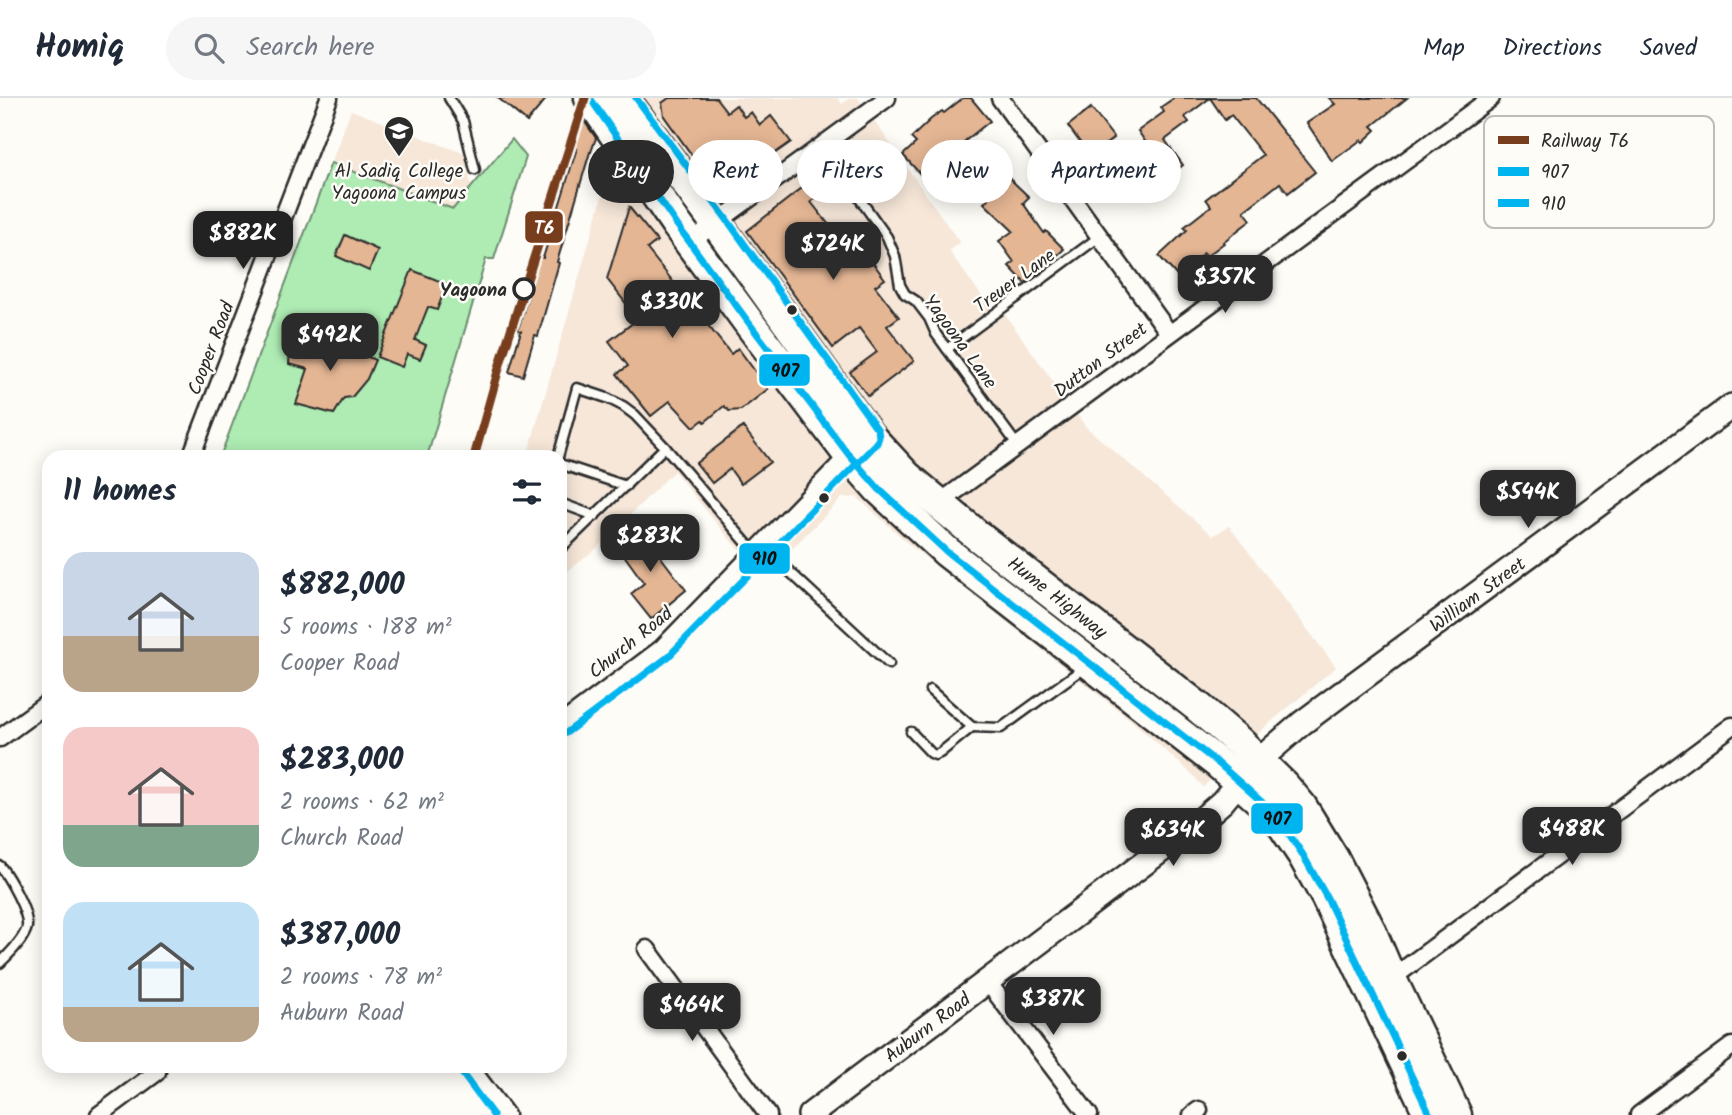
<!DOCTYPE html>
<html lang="en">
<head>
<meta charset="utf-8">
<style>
	body { margin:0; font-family:Kalam,sans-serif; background:#f6f6f7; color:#1f2937; height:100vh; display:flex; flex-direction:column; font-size:26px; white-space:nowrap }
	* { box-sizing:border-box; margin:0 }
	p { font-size:23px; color:#747a83 }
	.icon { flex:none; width:38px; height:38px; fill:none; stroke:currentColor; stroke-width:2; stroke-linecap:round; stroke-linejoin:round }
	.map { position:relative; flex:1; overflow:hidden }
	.side { position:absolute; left:42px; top:352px; width:525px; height:623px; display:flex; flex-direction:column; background:#fff; border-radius:21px; box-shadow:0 4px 18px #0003 }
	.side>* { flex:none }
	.banner { position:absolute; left:588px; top:42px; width:665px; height:63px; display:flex; gap:14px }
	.price { position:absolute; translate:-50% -60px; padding:0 16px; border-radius:14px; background:#2b2b2b; color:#fff; font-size:23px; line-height:46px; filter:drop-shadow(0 2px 4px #0008) }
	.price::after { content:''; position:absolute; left:50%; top:42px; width:21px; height:16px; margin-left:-10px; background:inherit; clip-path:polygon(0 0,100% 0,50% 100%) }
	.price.selected { background:#222; color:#fff }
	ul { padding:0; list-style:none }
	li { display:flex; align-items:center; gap:21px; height:175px; padding:0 21px }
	li span { display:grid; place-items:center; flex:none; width:196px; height:140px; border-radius:21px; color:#555 }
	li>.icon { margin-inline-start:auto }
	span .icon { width:84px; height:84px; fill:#fffc; stroke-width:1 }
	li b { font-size:30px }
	h2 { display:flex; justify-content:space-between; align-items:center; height:84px; padding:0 21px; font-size:30px }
	.tag { padding:0 24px; border-radius:32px; background:#fff; box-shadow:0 4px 18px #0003; font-size:24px; line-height:63px }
	.tag.selected { background:#2b2b2b; color:#fff }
	header { display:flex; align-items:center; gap:42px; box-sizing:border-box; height:98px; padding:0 35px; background:#fff; border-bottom:2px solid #e0e1e3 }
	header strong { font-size:33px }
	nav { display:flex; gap:38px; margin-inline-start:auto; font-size:24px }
	.search { width:490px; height:63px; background:#f6f6f7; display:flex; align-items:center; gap:18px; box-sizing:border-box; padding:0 24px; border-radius:38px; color:#747a83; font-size:26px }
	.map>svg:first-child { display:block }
	.built { fill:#f6e7d9 }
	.green { fill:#aeecb3; stroke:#6c8c6f; stroke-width:2 }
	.building { fill:#e4b694; stroke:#2b2b2b; stroke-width:2 }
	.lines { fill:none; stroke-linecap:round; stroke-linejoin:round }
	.lane-casing { stroke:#2b2b2b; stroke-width:13 }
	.street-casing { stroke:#2b2b2b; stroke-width:21 }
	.secondary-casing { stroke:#2b2b2b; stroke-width:28 }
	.highway-casing { stroke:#2b2b2b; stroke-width:35 }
	.lane { stroke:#fdfcf7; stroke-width:8 }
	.street { stroke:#fdfcf7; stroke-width:16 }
	.secondary { stroke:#fdfcf7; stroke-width:23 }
	.highway { stroke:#fdfcf7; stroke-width:30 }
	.bus-1-casing { stroke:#fdfcf7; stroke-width:12 }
	.bus-2-casing { stroke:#fdfcf7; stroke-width:12 }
	.bus-1 { stroke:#00b5ef; stroke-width:7 }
	.bus-2 { stroke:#00b5ef; stroke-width:7 }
	.rail-1-casing { stroke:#fdfcf7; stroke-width:14 }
	.rail-1 { stroke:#783d1d; stroke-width:9 }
	.stop-dot { fill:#fdfcf7; stroke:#2b2b2b; stroke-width:3.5 }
	.bus-dot { fill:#2b2b2b; stroke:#fdfcf7; stroke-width:2.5 }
	.labels { text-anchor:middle; stroke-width:5; stroke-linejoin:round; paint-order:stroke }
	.poi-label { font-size:19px; fill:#2b2b2b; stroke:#fdfcf7 }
	.street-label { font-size:19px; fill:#2b2b2b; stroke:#fdfcf7 }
	.stop-label { font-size:19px; font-weight:bold; fill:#2b2b2b; stroke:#fdfcf7; text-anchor:end }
	.key { fill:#fdfcf7; stroke:#bebdba; stroke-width:2 }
	.key-label { font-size:19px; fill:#2b2b2b }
	.line-badge { stroke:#fdfcf7; stroke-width:2.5 }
	.badge-label { font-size:19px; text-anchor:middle; font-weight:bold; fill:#fff }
	.pale-badge-label { font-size:19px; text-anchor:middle; font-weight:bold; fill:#111 }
</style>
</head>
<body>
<header>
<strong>Homiq</strong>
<div class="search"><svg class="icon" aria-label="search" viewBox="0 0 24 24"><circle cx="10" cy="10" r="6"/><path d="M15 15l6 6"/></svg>Search here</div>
<nav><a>Map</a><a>Directions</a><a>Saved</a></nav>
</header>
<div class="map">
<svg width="1732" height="1017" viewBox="0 0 1732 1017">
	<rect width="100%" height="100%" fill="#fdfcf7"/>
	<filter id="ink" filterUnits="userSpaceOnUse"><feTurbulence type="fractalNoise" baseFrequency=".0143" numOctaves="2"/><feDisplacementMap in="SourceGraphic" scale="14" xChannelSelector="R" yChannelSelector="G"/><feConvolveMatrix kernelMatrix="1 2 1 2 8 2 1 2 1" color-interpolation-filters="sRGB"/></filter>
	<g filter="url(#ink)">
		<g class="built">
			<path d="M640 0H837L842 6 850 0H858L960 145 949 153 991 211 998 207 1086 329 1213 438 1229 428 1336 569 1266 628 1203 689 1193 677 1132 623 911 448 857 399 842 400 765 478 731 443 674 373 594 453 560 479V359H527L612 65Z"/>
			<path d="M351 12 465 56 471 89 453 111 331 65Z"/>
		</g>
		<path class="green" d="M512 41 526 59 494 161H486L427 359H220L331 65 453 111Z"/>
		<g class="building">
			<path d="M498 0H547L527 24Z"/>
			<path d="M669 0H716L727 14 736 7 744 19 751 14 760 27 771 18 791 44 723 92 716 91 664 18 662 5Z"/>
			<path d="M963 0H971L990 23 965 43 974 56 955 69 946 56 922 78 903 57 916 45 911 40 931 21 942 13 944 15Z"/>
			<path d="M1174 0H1256L1315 74 1288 95 1280 85 1244 113 1251 122 1223 144 1224 145 1207 158 1204 155 1178 179 1159 158 1187 132 1184 129 1211 108 1206 101 1263 57 1231 17 1225 22 1210 0 1185 19 1189 24 1165 42 1183 67 1169 78 1138 33 1164 14 1161 9Z"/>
			<path d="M1329 0H1407L1372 28 1376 32 1363 44 1361 42 1332 63 1307 25 1335 6Z"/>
			<path d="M1091 10 1114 40 1090 58 1068 28Z"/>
			<path d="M582 20 596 40 591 54H590L557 164 559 165 538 238 535 237 523 278 509 274 521 233 518 232 540 159 543 160 577 50 573 49Z"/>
			<path d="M1133 65 1152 90 1141 99 1137 94 1128 100 1117 85 1125 79 1122 74Z"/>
			<path d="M1008 79 1029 99 1023 105 1044 135 1046 133 1064 151 1040 174 1025 185 1009 168 1014 164 999 143 1013 133 984 105Z"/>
			<path d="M811 83 821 96 811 104 837 137 854 125 877 157 870 161 885 181 875 188 899 219 887 228 914 263 868 298 850 274 877 254 859 230 833 250 747 133Z"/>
			<path d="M629 109 657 143 647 151 731 256 738 250 768 291 741 312 729 313 724 308 705 324 703 322 694 329 670 303 651 318 617 276 628 268 609 243 638 221 607 181Z"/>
			<path d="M345 137 378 152 369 173 336 158Z"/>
			<path d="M412 172 447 186 437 212 428 209 415 242 426 247 420 261 407 256 402 269 377 259Z"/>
			<path d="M311 233 375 262 367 281 352 299 344 300 334 316 296 306 308 271 289 266 290 252H305Z"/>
			<path d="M743 329 770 364 741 386 730 371 712 385 696 365Z"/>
			<path d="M638 429 686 492 651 521 631 496 644 485 616 446Z"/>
		</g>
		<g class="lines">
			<g class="lane-casing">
				<g id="lane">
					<path d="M449 0 463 23 475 72"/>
					<path d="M822 48 887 139 895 158 900 187 905 196 916 203 929 220 936 236 1018 348"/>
					<path d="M947 251 1099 139"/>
					<path d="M558 359 577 290 607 300 623 308 635 317 665 349 755 455"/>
					<path d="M560 366 626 388"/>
					<path d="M560 405 595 418"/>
					<path d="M762 448 889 566"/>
					<path d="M560 451 665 349"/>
					<path d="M930 592 972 629 1001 630 1085 569"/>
					<path d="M911 634 931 655 935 657 940 655 972 629"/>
					<path d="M0 768C9 780 29 814 27 829 24 842 8 857 0 865"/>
				</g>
			</g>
			<g class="street-casing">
				<g id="street">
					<path d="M1000 0 1169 235"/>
					<path d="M690 144 887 0"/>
					<path d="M191 359 329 0"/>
					<path d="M938 406 1491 0"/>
					<path d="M560 627 661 551 852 354"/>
					<path d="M0 640 49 604"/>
					<path d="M647 851 768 1017"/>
					<path d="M1391 881 1732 628"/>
					<path d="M987 883 1089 1017"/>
					<path d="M469 968 506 1017"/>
					<path d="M99 1017 157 974"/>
					<path d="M1192 1017 1199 1012"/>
					<path d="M1639 1017 1732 948"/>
				</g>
			</g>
			<g class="secondary-casing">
				<g id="secondary">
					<path d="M1258 663 1302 625 1349 590 1732 308"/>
					<path d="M810 1017 1200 723 1222 704 1239 684"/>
				</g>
			</g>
			<g class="highway-casing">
				<g id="highway">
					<path d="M590 0 677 127 749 225 849 357 879 391 947 454 1219 666 1263 705 1283 727 1303 757 1327 800 1430 1017"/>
					<path d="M623 0 716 125 869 338 906 378 979 439 1198 609 1239 644 1284 688 1301 708 1334 762 1370 832 1391 881 1456 1017"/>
				</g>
			</g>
			<use href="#lane" class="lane"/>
			<use href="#street" class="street"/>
			<use href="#secondary" class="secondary"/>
			<use href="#highway" class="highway"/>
			<g class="bus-1-casing">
				<path id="bus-1" d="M590 0 677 127 749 225 849 357 879 391 947 454 1219 666 1263 705 1283 727 1303 757 1327 800 1430 1017"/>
			</g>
			<g class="bus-2-casing">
				<g id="bus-2">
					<path d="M566 635 668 559 877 345 879 339 878 332 725 119 636 0"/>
					<path d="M461 974 493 1017"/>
				</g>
			</g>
			<use href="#bus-1" class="bus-1"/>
			<use href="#bus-2" class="bus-2"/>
			<g class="rail-1-casing">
				<path id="rail-1" d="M474 359 501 263 585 0"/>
			</g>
			<use href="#rail-1" class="rail-1"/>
		</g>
	</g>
	<defs>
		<g id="school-pin" transform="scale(1.575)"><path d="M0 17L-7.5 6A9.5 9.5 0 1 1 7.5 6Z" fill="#2b2b2b" stroke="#fdfcf7"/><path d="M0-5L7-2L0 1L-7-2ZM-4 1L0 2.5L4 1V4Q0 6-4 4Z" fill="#fff"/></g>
	</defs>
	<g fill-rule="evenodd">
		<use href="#school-pin" x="399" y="33"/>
	</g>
	<circle class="stop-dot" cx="524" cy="191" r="10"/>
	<g class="bus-dot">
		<circle cx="792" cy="212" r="6"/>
		<circle cx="824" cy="400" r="6"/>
		<circle cx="1402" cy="958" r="6"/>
	</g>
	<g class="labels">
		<g class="poi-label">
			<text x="399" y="79">Al Sadiq College<tspan x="399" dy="22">Yagoona Campus</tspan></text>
		</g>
		<g class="street-label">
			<text transform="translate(1014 182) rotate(-36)" y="7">Treuer Lane</text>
			<text transform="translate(961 243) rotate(54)" y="7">Yagoona Lane</text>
			<text transform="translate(210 250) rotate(-69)" y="7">Cooper Road</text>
			<text transform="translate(1100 261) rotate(-37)" y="7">Dutton Street</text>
			<text transform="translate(1477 496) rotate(-36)" y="7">William Street</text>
			<text transform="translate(1058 499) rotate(38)" y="7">Hume Highway</text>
			<text transform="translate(630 544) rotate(-39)" y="7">Church Road</text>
			<text transform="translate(927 929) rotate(-37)" y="7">Auburn Road</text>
		</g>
		<g class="stop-label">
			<text x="507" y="198">Yagoona</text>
		</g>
	</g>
	<rect x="1484" y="18" width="230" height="112" rx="10" class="key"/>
	<rect x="1498" y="38" width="31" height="8" fill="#783d1d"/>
	<rect x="1498" y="69" width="31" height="9" fill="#00b5ef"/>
	<rect x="1498" y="101" width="31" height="8" fill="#00b5ef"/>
	<g class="key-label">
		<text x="1541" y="49">Railway T6</text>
		<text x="1541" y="80">907</text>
		<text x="1541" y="112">910</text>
	</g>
	<g class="line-badge">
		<rect x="524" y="112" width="40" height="34" rx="7" fill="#783d1d"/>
		<rect x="758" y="255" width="53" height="34" rx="7" fill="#00b5ef"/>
		<rect x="738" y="444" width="53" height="33" rx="7" fill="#00b5ef"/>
		<rect x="1250" y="704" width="54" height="33" rx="7" fill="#00b5ef"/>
	</g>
	<g class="badge-label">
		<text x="544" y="136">T6</text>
	</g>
	<g class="pale-badge-label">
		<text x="785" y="279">907</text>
		<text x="764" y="467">910</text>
		<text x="1277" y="727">907</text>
	</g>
</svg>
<b class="price selected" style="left:243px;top:173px">$882K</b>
<b class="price" style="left:833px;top:184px">$724K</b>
<b class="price" style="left:1225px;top:217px">$357K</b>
<b class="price" style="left:672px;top:242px">$330K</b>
<b class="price" style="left:330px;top:275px">$492K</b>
<b class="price" style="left:1528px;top:432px">$544K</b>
<b class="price" style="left:650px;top:476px">$283K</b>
<b class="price" style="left:1572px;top:769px">$488K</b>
<b class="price" style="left:1173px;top:770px">$634K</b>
<b class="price" style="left:1053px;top:939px">$387K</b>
<b class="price" style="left:692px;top:945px">$464K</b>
<div class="banner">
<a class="tag selected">Buy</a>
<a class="tag">Rent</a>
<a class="tag">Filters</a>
<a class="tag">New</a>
<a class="tag">Apartment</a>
</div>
<section class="side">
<h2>11 homes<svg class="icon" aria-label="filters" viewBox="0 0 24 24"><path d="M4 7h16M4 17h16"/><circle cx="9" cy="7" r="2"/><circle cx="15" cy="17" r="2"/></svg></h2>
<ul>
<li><span style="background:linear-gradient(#c9d6e8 60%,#b9a48a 0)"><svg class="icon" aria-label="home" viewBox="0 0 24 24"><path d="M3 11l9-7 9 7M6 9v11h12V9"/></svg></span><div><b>$882,000</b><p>5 rooms · 188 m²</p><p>Cooper Road</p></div></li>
<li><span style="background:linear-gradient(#f6c9c9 70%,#7fa58c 0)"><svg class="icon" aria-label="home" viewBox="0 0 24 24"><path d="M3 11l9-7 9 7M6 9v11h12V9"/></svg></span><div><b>$283,000</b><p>2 rooms · 62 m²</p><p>Church Road</p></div></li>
<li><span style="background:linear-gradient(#bfe0f5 75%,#b9a48a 0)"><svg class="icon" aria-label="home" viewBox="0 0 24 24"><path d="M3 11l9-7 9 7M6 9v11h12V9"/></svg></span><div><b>$387,000</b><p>2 rooms · 78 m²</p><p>Auburn Road</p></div></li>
</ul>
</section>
</div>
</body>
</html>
